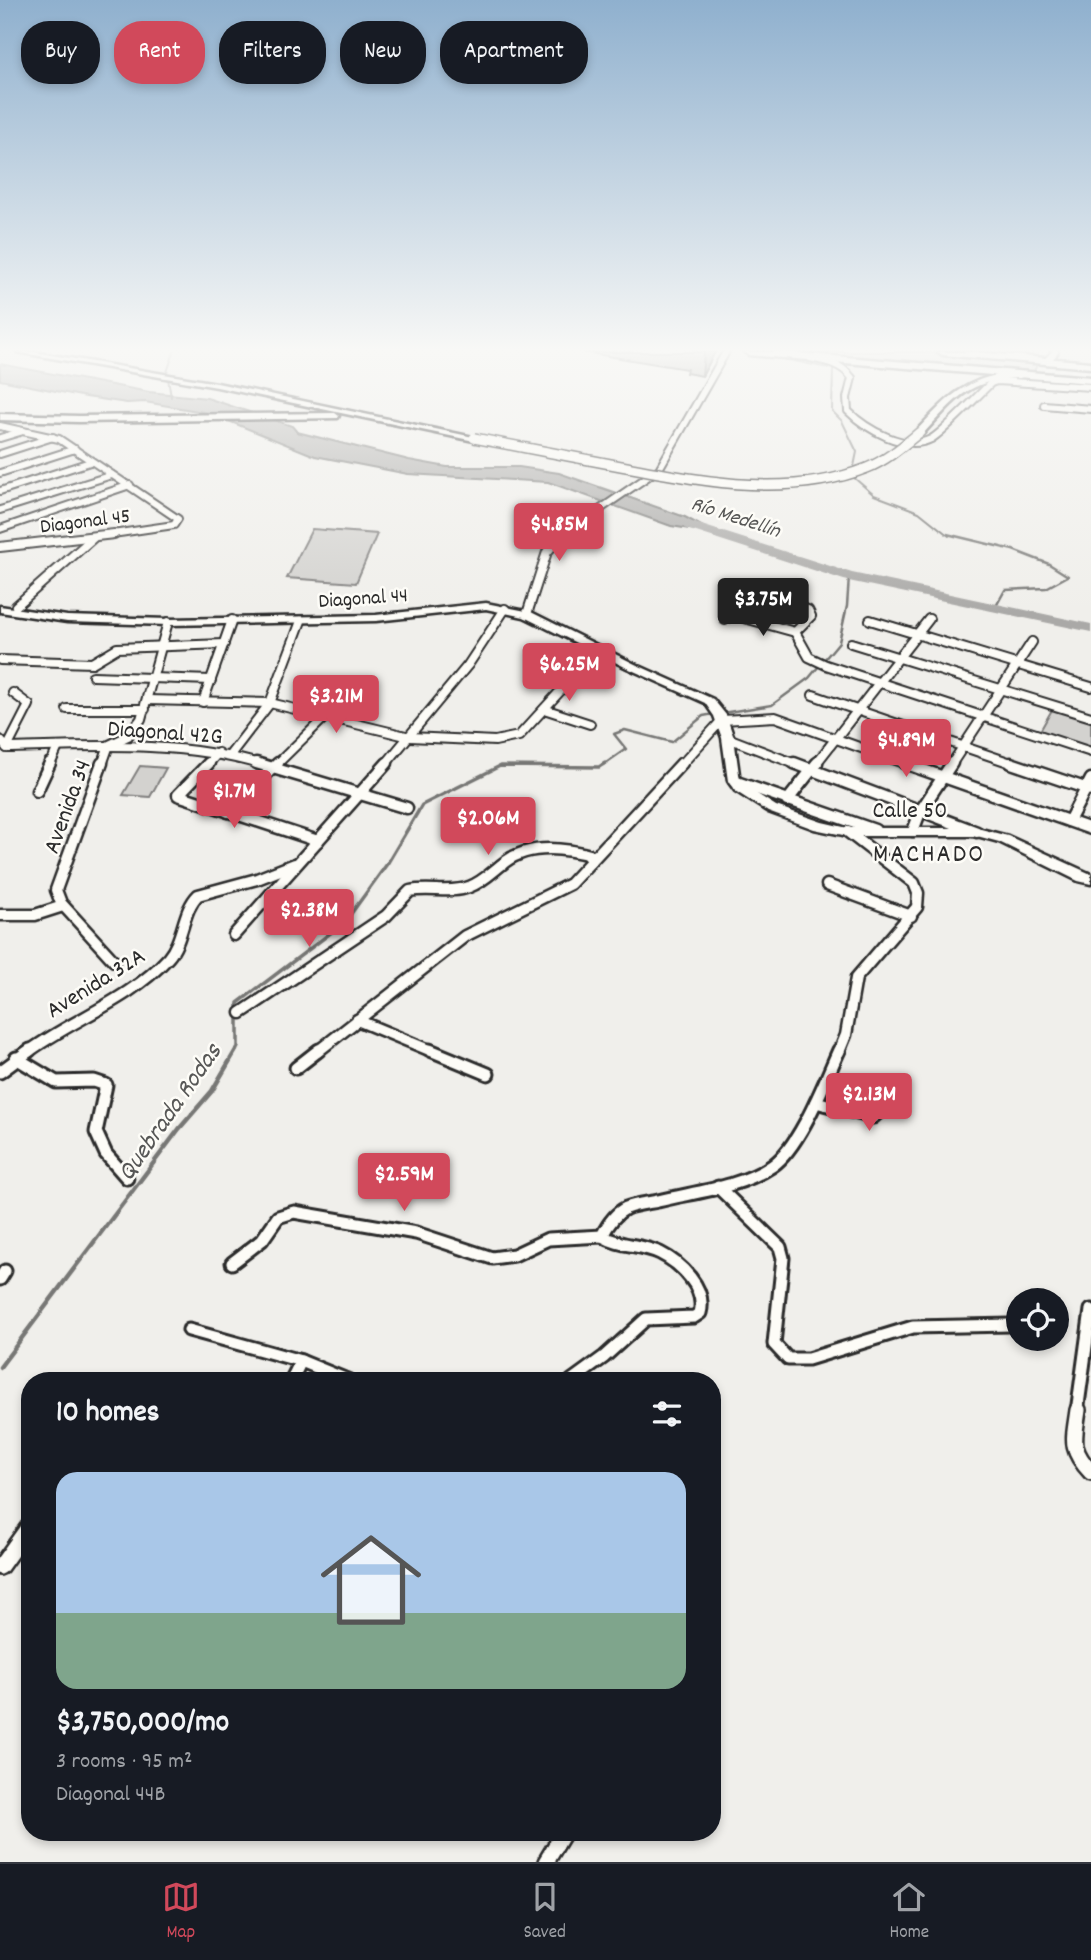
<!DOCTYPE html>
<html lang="en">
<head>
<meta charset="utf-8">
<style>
	body { margin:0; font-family:Dekko,sans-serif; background:#242831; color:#f1f3f6; height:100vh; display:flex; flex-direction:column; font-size:26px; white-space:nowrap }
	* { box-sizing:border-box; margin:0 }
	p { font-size:23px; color:#9ea1a6 }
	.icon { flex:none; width:38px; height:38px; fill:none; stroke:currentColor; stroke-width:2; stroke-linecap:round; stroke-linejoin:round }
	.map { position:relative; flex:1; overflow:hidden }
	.details { position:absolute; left:21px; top:1372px; width:700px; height:469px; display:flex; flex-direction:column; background:#171b24; border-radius:28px; box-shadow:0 4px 10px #0003 }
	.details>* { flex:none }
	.hud { position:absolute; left:21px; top:21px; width:700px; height:63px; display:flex; gap:14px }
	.fabs { position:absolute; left:1006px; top:1288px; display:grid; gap:14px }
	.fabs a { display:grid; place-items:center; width:63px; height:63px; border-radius:50%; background:#171b24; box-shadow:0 4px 10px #0003; font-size:35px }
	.price { position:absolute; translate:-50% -60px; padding:0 16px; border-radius:7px; background:#d1495b; color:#fff; font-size:23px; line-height:46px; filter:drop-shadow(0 2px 4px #0008) }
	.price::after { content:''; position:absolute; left:50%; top:42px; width:21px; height:16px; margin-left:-10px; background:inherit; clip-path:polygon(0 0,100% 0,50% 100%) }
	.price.on { background:#222; color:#fff }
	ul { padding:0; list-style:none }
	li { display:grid; align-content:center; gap:14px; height:371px; padding:0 35px }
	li+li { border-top:2px solid #363941 }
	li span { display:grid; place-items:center; height:217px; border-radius:21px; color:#555 }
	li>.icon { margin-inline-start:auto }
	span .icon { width:126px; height:126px; fill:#fffc; stroke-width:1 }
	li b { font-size:30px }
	h2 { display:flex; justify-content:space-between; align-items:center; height:84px; padding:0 35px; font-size:30px }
	.chip { padding:0 24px; border-radius:28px; background:#171b24; box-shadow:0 4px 10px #0003; font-size:24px; line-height:63px }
	.chip.on { background:#d1495b; color:#fff }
	.dock { display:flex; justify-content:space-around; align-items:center; height:98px; border-top:2px solid #363941; background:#171b24; font-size:19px; color:#9ea1a6 }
	.dock a { display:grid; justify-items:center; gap:4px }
	.dock .on { color:#d1495b }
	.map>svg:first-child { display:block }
	.green { fill:#d3d2cf; stroke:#7f7e7d; stroke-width:2 }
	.water { fill:#aaa9a7; stroke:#777775; stroke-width:2 }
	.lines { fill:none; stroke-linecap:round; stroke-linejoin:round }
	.stream-far3 { stroke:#777775; stroke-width:2 }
	.stream-far2 { stroke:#777775; stroke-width:2.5 }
	.stream-far1 { stroke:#777775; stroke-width:3.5 }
	.stream { stroke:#777775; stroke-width:4.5 }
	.river { fill:#aaa9a7; fill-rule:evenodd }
	.street-far4-casing { stroke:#2b2b2b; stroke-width:10 }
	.street-far3-casing { stroke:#2b2b2b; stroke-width:12 }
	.street-far2-casing { stroke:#2b2b2b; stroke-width:15 }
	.street-far1-casing { stroke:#2b2b2b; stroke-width:17 }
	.street-casing { stroke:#2b2b2b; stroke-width:20 }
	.secondary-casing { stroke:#2b2b2b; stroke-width:5 }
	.highway-casing { stroke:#2b2b2b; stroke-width:5 }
	.street-far4 { stroke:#fdfcf7; stroke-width:6 }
	.street-far3 { stroke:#fdfcf7; stroke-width:8 }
	.street-far2 { stroke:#fdfcf7; stroke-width:10 }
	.street-far1 { stroke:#fdfcf7; stroke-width:11 }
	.street { stroke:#fdfcf7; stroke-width:15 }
	.secondary { fill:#fdfcf7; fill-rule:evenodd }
	.highway { fill:#fdfcf7; fill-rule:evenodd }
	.secondary-bridge-casing { stroke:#2b2b2b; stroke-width:12; stroke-linecap:butt }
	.secondary-bridge { stroke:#fdfcf7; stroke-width:9 }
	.wall { fill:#a3a29e; stroke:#2b2b2b; stroke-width:2 }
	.shaded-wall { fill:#848481; stroke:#2b2b2b; stroke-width:2 }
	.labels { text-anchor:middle; stroke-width:5; stroke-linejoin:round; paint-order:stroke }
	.far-water-label { font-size:21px; font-style:italic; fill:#575756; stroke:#fdfcf7 }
	.far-street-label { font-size:21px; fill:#2b2b2b; stroke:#fdfcf7 }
	.street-label { font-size:24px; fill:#2b2b2b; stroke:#fdfcf7 }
	.neighbourhood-label { font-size:26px; letter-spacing:2px; fill:#2b2b2b; stroke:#fdfcf7 }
	.water-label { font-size:26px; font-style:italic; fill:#575756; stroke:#fdfcf7 }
</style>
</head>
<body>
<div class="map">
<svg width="1091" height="1862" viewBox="0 0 1091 1862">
	<rect width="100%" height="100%" fill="#f0efeb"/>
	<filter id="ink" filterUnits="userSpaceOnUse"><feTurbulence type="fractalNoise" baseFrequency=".0143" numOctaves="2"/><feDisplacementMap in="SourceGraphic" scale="14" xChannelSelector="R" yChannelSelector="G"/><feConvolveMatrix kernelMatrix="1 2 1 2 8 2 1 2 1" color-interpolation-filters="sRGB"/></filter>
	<g filter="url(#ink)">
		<g class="green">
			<path d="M777 352H922L1038 363 1034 371 1025 373Z"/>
			<path d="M312 529 377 534 356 583 287 578Z"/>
			<path d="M1053 708 1091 720V748L1040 731Z"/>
			<path d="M140 766 166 768 150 797 123 795Z"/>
		</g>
		<path class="water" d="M0 364 149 392 207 398 292 426 297 432 409 460 447 467H519L559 473 685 517 714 533 671 526 548 482 408 474 315 456 209 413 145 402 127 403 86 397 0 380Z"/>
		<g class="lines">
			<g class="stream-far3">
				<path d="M779 358 833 369 832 411 842 421 857 452 852 476 874 495 919 512 949 536"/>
				<path d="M171 397 167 372 174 352"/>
			</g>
			<g class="stream-far2">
				<path d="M947 534 1013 550 1049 564 1068 576 1046 588 1005 590 995 608"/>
				<path d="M722 713 772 705 809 678 839 642 847 606 849 577"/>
				<path d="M603 765 626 749 614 734 625 730 672 742 703 716 714 714"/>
			</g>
			<path class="stream-far1" d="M235 1052 238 1047V1003L345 922 387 864 422 805 500 766 599 767 605 763"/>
			<path class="stream" d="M0 1367 179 1129 212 1091 236 1050"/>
			<path class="river" d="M689 521 852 573 1091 624V632L844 580 684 528 682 525Z"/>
			<g class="street-far4-casing">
				<g id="street-far4">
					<path d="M810 358C826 361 842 364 852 378L847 398 848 411C866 429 905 452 931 439 944 432 978 395 991 383L997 381 1091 387"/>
					<path d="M1047 361 1055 352"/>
					<path d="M1044 405 1091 409"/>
					<path d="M0 426 59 439 178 519 174 525 99 536"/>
					<path d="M0 438 20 432"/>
					<path d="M0 454 53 437"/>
					<path d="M0 473 75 449"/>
					<path d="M0 491 90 462"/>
					<path d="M0 510 112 475"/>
					<path d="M0 529 130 485"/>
					<path d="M561 536 659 469 726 352"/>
				</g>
			</g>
			<g class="street-far3-casing">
				<g id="street-far3">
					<path d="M0 547 114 534"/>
					<path d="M16 606 94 537"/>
					<path d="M527 614 547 552 563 534"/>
					<path d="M730 614 755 595 808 610 811 616 795 632 809 657 826 665 1091 752"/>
					<path d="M725 620 730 614 795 632"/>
					<path d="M870 620 1091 687"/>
					<path d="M851 643 1091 717"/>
					<path d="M0 660 92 663 117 648 224 644"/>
					<path d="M93 676 211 680"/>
					<path d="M813 695 1017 765"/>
					<path d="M147 700 270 703 410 737 495 741 519 736 598 650"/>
					<path d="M203 702 232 620"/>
					<path d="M67 709H145"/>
					<path d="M544 709 590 724"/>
					<path d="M728 738 798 765"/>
					<path d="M0 740 7 748C91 746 181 740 262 765"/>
					<path d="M7 748 29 705 13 693"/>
					<path d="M230 755 270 703 301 621"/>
					<path d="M50 765 58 747"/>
					<path d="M102 765 109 745 128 736 141 719 168 622"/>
					<path d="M207 765 218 753"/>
					<path d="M276 765 325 717"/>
					<path d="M385 765 468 665 505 609"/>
					<path d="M681 765 722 720 775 717 909 765"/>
					<path d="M815 765 929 619"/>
					<path d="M951 765 1032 642"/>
				</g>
			</g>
			<g class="street-far2-casing">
				<g id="street-far2">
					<path d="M102 763 56 890 61 903 114 961"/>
					<path d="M209 763 178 795 318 841"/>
					<path d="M256 763 407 808"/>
					<path d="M794 763 977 832"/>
					<path d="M904 763 1091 829"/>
					<path d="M1011 763 1091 790"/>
					<path d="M734 781 875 830"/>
					<path d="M37 791 50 763"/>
					<path d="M787 801 817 763"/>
					<path d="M228 812 278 763"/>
					<path d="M1069 821 1091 779"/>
					<path d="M913 831 921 810 952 763"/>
					<path d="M827 885 911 916"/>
					<path d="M0 915H35L63 906"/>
					<path d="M234 935 387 763"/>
					<path d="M241 1013 386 916 410 891C429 887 451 894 469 887 483 882 493 871 505 862 530 843 565 848 594 856"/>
					<path d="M357 1020 434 1052"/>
					<path d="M28 1052C73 1019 130 1000 168 958 184 940 182 911 198 895L257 879 295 864"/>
					<path d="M317 1052 465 936 570 884 682 763"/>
					<path d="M839 1052 846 1035 856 978 917 907 918 893 914 883 848 832"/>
				</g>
			</g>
			<g class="street-far1-casing">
				<g id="street-far1">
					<path d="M430 1050 488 1074"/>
					<path d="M16 1058 56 1082 94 1081 106 1085 96 1132 106 1154 127 1178"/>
					<path d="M296 1068 319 1050"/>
					<path d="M0 1072 30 1050"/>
					<path d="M816 1102 873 1117 882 1109 893 1087"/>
					<path d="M718 1187 780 1247 783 1258 774 1344 788 1359H808L913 1327 1011 1325"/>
					<path d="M232 1263 262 1240 278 1217 294 1212 416 1233 492 1258 514 1255 548 1239 602 1236"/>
					<path d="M0 1279 5 1271"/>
					<path d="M189 1330 301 1361 350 1381"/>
					<path d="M291 1381 301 1361"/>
					<path d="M571 1381 604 1357 646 1319 694 1317 700 1313C707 1288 680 1263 660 1253 641 1244 621 1247 602 1236 607 1226 616 1213 626 1208 635 1204 648 1203 658 1201 694 1192 740 1188 772 1166 800 1147 825 1081 839 1050"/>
					<path d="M1077 1412 1091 1310"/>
				</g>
			</g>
			<g class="street-casing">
				<g id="street">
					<path d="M1078 1410C1074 1440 1069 1449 1091 1472"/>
					<path d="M0 1567 30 1525"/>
					<path d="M546 1862 564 1832"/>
				</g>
			</g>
			<g class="secondary-casing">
				<g id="secondary">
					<path d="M17 352H34L217 383 478 438 474 441 217 387Z"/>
					<path d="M1002 374H1020L1024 376 1020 378C968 379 956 399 923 434H917V430C944 402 961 381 1002 374Z"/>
					<path d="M335 413 339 416 338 418 79 422 0 420V414L79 416Z"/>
					<path d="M486 603 531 612 635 664 713 699 726 715 734 738 740 781 743 785 776 806 822 822 848 828H977L1008 836 1091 874V884L1078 881 999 842 977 836H848L814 829 768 812 735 791 728 781 722 738 714 716 705 703 627 668 524 617 486 609 376 621 168 625 67 622 0 612V606L67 616 168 619 376 615Z"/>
				</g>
			</g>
			<g class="highway-casing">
				<g id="highway">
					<path d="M744 352H784L1091 377V383L749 355Z"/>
					<path d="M938 352H975L1091 362V368L943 355Z"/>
				</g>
			</g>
			<use href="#street-far4" class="street-far4"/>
			<use href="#street-far3" class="street-far3"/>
			<use href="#street-far2" class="street-far2"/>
			<use href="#street-far1" class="street-far1"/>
			<use href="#street" class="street"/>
			<use href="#secondary" class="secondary"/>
			<use href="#highway" class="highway"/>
			<g class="secondary-bridge-casing">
				<path id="secondary-bridge" d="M474 438C523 447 572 457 621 466 702 481 788 499 867 468 887 460 904 445 920 432"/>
			</g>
			<use href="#secondary-bridge" class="secondary-bridge"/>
		</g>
		<path class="wall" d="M583 352H715L702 376 686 373 687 369Z"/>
		<path class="shaded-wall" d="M704 352H715L702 376Z"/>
	</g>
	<linearGradient id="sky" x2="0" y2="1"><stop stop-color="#8fb0ce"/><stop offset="0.57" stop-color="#f8f8f6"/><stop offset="1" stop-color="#f8f8f6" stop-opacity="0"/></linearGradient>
	<rect width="1091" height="613" fill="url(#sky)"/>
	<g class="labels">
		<g class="far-water-label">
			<text transform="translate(736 516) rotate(18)" y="7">Río Medellín</text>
		</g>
		<g class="far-street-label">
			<text transform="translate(85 520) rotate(-7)" y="7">Diagonal 45</text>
			<text transform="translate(363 597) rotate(-4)" y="7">Diagonal 44</text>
		</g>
		<g class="street-label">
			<text transform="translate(165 731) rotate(4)" y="8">Diagonal 42G</text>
			<text transform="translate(66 806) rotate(-70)" y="8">Avenida 34</text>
			<text x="910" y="817">Calle 50</text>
			<text transform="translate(95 982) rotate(-32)" y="8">Avenida 32A</text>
		</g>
		<g class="neighbourhood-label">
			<text x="929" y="861">MACHADO</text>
		</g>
		<g class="water-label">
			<text transform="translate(168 1111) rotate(-55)" y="9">Quebrada Rodas</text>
		</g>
	</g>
</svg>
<div class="fabs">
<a><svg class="icon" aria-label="locate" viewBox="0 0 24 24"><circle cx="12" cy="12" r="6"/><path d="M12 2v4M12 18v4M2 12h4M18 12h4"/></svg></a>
</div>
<b class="price" style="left:559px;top:563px">$4.85M</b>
<b class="price on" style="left:763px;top:638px">$3.75M</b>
<b class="price" style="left:569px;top:703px">$6.25M</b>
<b class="price" style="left:336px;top:735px">$3.21M</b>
<b class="price" style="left:906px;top:779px">$4.89M</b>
<b class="price" style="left:234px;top:830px">$1.7M</b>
<b class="price" style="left:488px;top:857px">$2.06M</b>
<b class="price" style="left:309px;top:949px">$2.38M</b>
<b class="price" style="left:869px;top:1133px">$2.13M</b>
<b class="price" style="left:404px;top:1213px">$2.59M</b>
<div class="hud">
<a class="chip">Buy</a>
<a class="chip on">Rent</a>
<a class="chip">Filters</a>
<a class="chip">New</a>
<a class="chip">Apartment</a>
</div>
<section class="details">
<h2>10 homes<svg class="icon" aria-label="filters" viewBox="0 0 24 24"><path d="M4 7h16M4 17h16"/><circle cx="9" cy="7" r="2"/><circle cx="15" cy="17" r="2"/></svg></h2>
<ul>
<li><span style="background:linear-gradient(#a9c7e8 65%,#7fa58c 0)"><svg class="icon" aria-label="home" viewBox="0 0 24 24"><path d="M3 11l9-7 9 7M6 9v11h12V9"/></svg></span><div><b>$3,750,000/mo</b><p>3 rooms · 95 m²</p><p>Diagonal 44B</p></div></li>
</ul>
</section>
</div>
<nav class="dock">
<a class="on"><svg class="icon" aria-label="map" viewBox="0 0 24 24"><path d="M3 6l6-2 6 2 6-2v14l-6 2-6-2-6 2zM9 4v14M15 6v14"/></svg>Map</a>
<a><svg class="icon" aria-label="saved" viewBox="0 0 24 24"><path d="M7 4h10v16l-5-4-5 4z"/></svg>Saved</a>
<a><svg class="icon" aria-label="home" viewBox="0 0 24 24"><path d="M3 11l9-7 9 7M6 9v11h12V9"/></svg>Home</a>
</nav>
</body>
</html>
